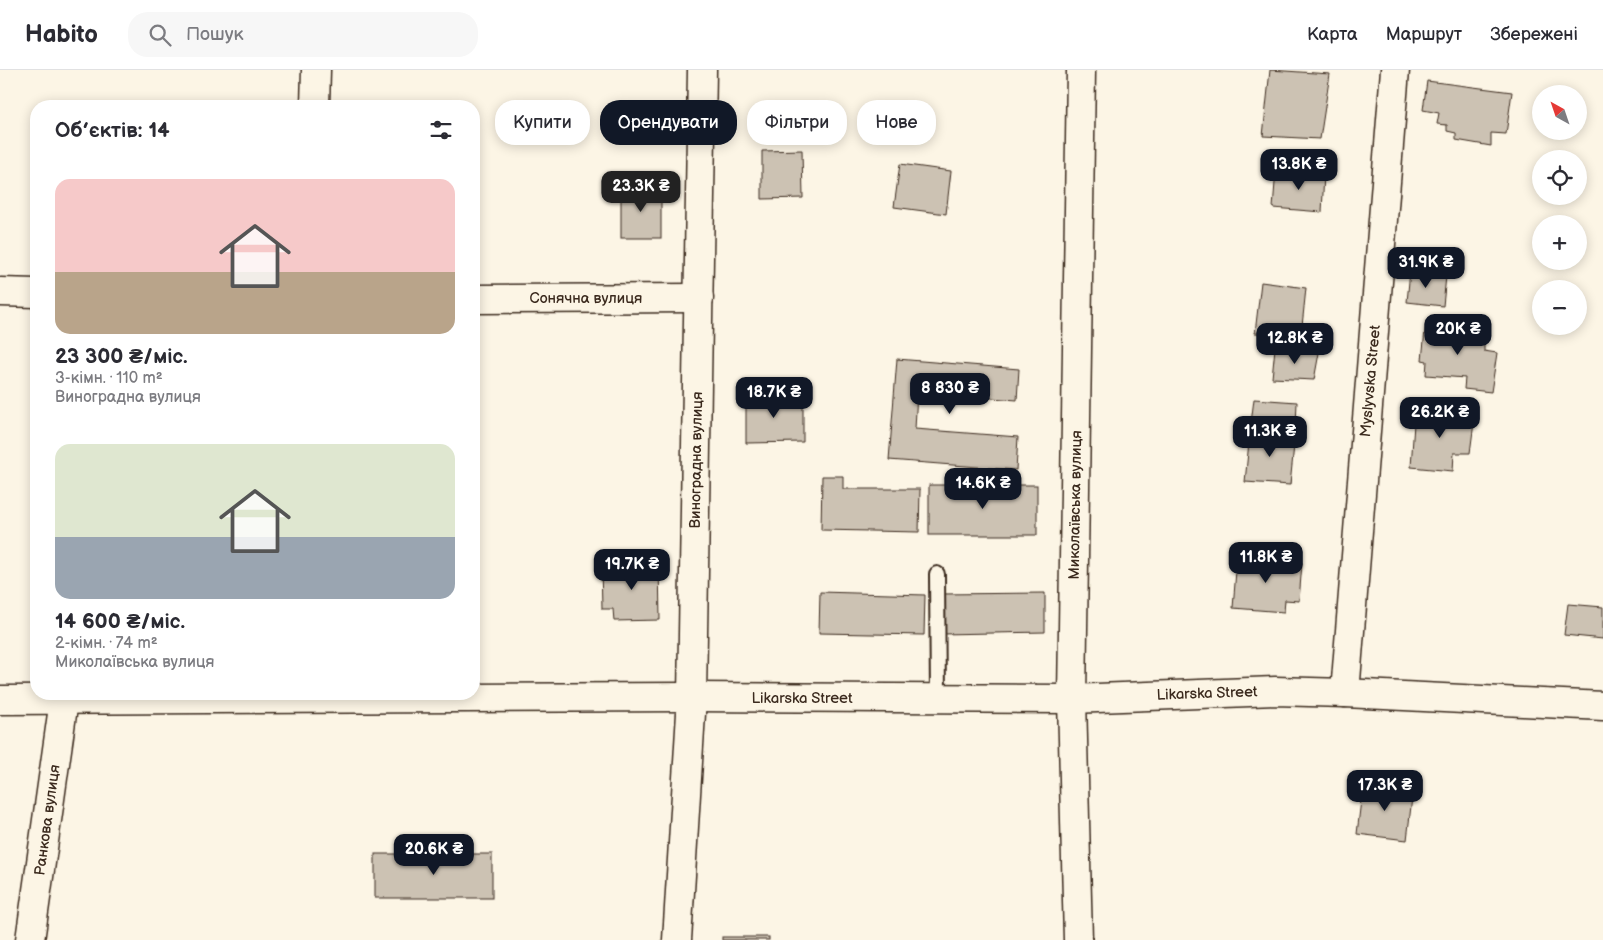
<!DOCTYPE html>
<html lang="uk">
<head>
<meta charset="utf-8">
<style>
	body { margin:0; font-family:"Balsamiq Sans",sans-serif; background:#f7f7f7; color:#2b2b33; height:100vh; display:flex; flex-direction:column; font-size:19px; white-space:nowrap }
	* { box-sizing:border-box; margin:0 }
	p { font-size:16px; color:#7c7c81 }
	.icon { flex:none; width:28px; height:28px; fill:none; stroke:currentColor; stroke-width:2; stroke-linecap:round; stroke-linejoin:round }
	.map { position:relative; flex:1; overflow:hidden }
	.details { position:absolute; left:30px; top:30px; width:450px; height:600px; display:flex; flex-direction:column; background:#fff; border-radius:20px; box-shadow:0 2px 12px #0003 }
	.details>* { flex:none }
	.banner { position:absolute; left:495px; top:30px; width:475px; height:45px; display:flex; gap:10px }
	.needle { width:32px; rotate:320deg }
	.fabs { position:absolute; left:1532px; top:15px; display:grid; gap:10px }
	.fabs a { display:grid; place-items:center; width:55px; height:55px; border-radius:50%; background:#fff; box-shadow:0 2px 12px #0003; font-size:25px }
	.price { position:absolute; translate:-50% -42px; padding:0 11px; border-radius:10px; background:#111827; color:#fff; font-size:16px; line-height:32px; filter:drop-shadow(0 1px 2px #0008) }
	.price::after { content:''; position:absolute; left:50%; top:30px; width:15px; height:11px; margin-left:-8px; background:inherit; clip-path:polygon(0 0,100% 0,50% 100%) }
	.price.selected { background:#222; color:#fff }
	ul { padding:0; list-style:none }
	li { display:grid; align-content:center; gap:10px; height:265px; padding:0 25px }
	li span { display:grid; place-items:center; height:155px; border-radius:15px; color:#555 }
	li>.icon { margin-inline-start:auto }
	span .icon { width:90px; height:90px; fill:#fffc; stroke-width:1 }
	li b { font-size:21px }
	h2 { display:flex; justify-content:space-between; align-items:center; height:60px; padding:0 25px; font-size:21px }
	.chip { padding:0 18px; border-radius:20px; background:#fff; box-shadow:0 2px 12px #0003; font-size:18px; line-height:45px }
	.chip.selected { background:#111827; color:#fff }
	header { display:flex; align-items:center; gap:30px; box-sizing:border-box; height:70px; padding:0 25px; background:#fff; border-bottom:1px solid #e1e1e2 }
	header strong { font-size:24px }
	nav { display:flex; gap:28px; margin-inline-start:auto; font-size:18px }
	.search { width:350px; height:45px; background:#f7f7f7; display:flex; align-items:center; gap:12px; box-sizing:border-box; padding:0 18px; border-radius:20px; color:#7c7c81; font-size:19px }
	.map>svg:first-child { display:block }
	.building { fill:#ccc2b3; stroke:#3b2a1e }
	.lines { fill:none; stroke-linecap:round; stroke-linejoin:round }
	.service-casing { stroke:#3b2a1e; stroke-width:18 }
	.minor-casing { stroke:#3b2a1e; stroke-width:31 }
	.service { stroke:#fcf5e5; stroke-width:14 }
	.minor { stroke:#fcf5e5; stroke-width:28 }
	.labels { text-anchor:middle; stroke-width:5; stroke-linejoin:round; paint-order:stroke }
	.street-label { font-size:15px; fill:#3b2a1e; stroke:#fcf5e5 }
</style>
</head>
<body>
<header>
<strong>Habito</strong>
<div class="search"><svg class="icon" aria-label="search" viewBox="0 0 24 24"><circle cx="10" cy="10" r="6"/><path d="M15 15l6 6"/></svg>Пошук</div>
<nav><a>Карта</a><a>Маршрут</a><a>Збережені</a></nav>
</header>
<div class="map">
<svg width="1603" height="870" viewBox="0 0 1603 870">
	<rect width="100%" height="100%" fill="#fcf5e5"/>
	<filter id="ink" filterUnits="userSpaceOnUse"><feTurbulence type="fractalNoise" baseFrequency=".02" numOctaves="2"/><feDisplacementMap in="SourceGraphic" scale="10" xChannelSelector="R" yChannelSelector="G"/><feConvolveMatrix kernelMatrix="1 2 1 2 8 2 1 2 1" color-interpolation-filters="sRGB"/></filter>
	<g filter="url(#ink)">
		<g class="building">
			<path d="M1270 0 1330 4 1320 69 1263 66Z"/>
			<path d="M1427 11 1512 22 1506 64 1491 63V76L1456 70V63L1447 61V55L1437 54 1439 43 1423 40Z"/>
			<path d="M802 80 803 128 762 129V81Z"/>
			<path d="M900 94 951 101 946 144 894 137Z"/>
			<path d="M1276 100 1324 104 1322 142 1273 138Z"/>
			<rect x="621" y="118" width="40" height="50"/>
			<path d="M1410 201 1446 206 1443 236 1407 232Z"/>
			<path d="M1261 212 1306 218 1301 266 1255 263Z"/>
			<path d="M1426 251 1463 256 1464 262 1484 266V281L1497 283 1491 322 1464 319 1465 308 1426 305 1427 291 1422 290Z"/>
			<path d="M1275 278 1319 283 1314 310 1272 308Z"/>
			<path d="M897 289 1019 299 1017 330 917 322 915 359 1018 367 1016 400 889 390Z"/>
			<path d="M746 325H803V372L746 373Z"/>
			<path d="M1254 329 1297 332 1296 356 1251 353Z"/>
			<path d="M1415 339 1475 345 1470 383H1454L1453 401 1411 397Z"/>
			<path d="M1250 362 1295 365 1290 415 1245 412Z"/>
			<path d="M822 406H843V419H920L919 462 821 460Z"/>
			<rect x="929" y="415" width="108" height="50"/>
			<path d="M1237 488 1302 493 1299 531 1285 530 1284 542 1233 538Z"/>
			<path d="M659 493 660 550 614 551 613 539H602L601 494Z"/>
			<path d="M820 522 925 525 924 565 819 563Z"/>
			<path d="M1045 523V562L942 564 941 524Z"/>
			<path d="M1568 534 1603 537V569L1564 565Z"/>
			<path d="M1363 713 1413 719 1407 770 1357 764Z"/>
			<rect x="375" y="784" width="117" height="44"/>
			<rect x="722" y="867" width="47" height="3"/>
		</g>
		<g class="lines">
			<g class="service-casing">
				<path id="service" d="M937 504 938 629"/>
			</g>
			<g class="minor-casing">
				<g id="minor">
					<path d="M315 36 316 0"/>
					<path d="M0 222 36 223"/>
					<path d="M474 229 699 228"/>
					<path d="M1345 623 1395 0"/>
					<path d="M0 630 692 627 1072 629 1275 621 1345 623 1603 636"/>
					<path d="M30 870 64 630"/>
					<path d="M677 870 692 627 702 0"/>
					<path d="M1078 870 1072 629 1081 0"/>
				</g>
			</g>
			<use href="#service" class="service"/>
			<use href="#minor" class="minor"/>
		</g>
	</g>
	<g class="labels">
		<g class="street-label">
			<text x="586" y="233">Сонячна вулиця</text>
			<text transform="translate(1370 311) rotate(-85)" y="5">Myslyvska Street</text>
			<text transform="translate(696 390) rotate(-89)" y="5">Виноградна вулиця</text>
			<text transform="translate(1075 435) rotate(-89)" y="5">Миколаївська вулиця</text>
			<text transform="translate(1207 623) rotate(-2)" y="5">Likarska Street</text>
			<text x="802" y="633">Likarska Street</text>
			<text transform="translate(47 750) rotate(-82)" y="5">Ранкова вулиця</text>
		</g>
	</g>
</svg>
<div class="fabs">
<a><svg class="needle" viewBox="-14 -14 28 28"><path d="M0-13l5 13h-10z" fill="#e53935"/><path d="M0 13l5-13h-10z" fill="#7c7c81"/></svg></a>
<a><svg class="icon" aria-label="locate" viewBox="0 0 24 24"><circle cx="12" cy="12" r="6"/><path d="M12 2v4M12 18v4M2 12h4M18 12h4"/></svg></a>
<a>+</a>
<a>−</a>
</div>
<b class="price" style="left:1299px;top:121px">13.8K ₴</b>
<b class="price selected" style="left:641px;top:143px">23.3K ₴</b>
<b class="price" style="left:1426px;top:219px">31.9K ₴</b>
<b class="price" style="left:1458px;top:286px">20K ₴</b>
<b class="price" style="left:1295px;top:295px">12.8K ₴</b>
<b class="price" style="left:950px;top:345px">8 830 ₴</b>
<b class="price" style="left:774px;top:349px">18.7K ₴</b>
<b class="price" style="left:1440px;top:369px">26.2K ₴</b>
<b class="price" style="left:1270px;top:388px">11.3K ₴</b>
<b class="price" style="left:983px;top:440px">14.6K ₴</b>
<b class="price" style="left:1266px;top:514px">11.8K ₴</b>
<b class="price" style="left:632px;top:521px">19.7K ₴</b>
<b class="price" style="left:1385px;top:742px">17.3K ₴</b>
<b class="price" style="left:434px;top:806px">20.6K ₴</b>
<div class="banner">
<a class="chip">Купити</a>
<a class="chip selected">Орендувати</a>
<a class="chip">Фільтри</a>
<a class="chip">Нове</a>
</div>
<section class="details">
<h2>Об’єктів: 14<svg class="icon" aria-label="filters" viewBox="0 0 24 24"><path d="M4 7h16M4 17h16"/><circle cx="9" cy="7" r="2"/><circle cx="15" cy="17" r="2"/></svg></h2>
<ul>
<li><span style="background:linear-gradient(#f6c9c9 60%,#b9a48a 0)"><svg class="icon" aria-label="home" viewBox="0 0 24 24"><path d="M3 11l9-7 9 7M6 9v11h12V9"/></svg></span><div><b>23 300 ₴/міс.</b><p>3-кімн. · 110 m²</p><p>Виноградна вулиця</p></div></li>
<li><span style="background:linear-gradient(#dfe7d0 60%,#9aa5b1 0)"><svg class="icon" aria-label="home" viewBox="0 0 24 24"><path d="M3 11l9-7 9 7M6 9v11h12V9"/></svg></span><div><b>14 600 ₴/міс.</b><p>2-кімн. · 74 m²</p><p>Миколаївська вулиця</p></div></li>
</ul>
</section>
</div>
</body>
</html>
